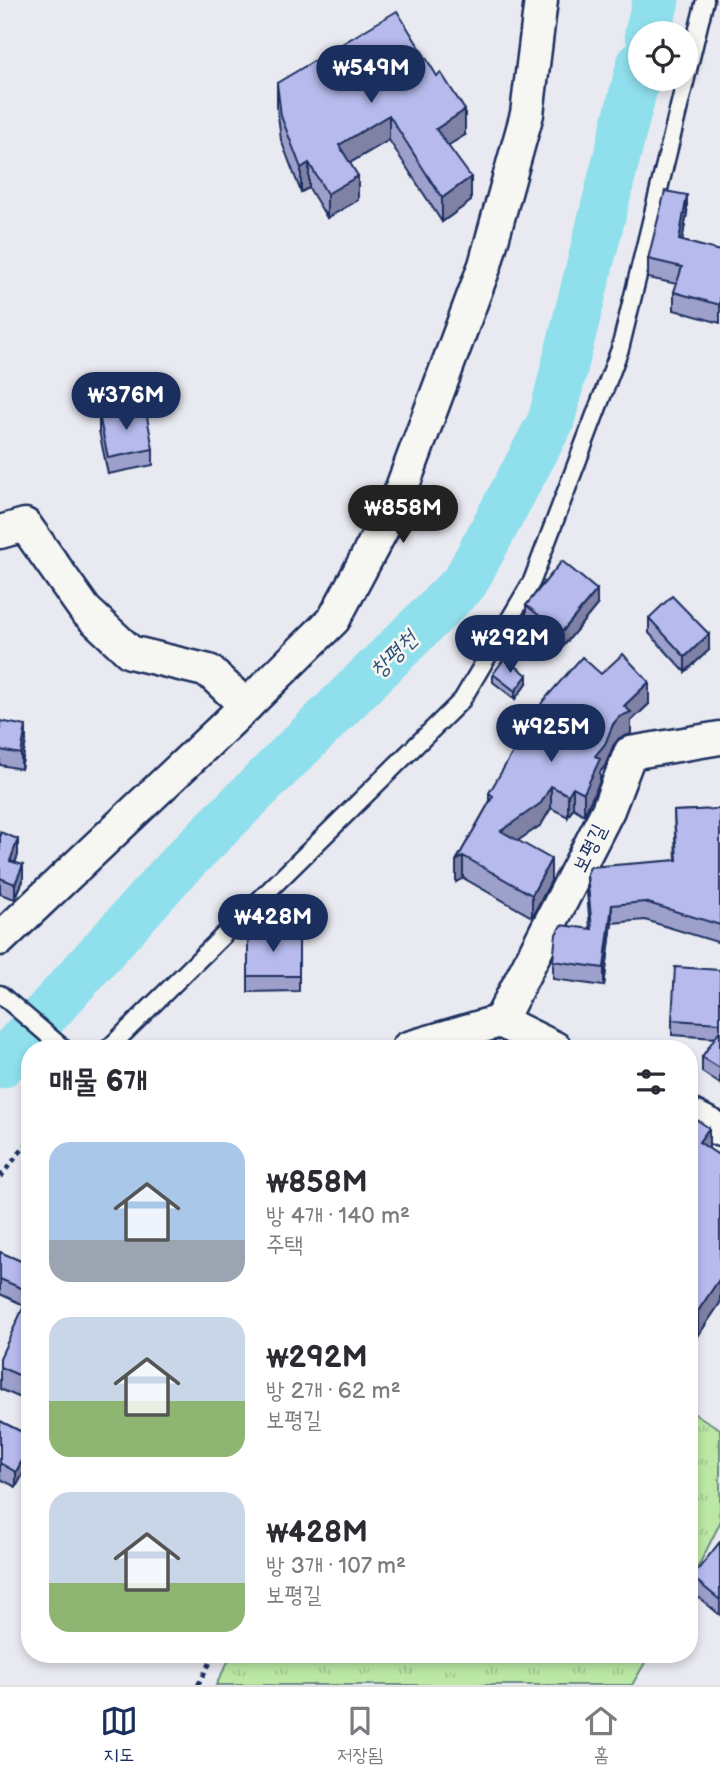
<!DOCTYPE html>
<html lang="ko">
<head>
<meta charset="utf-8">
<style>
	body { margin:0; font-family:"Balsamiq Sans","Poor Story",sans-serif; background:#f2f2f3; color:#2b2b33; height:100vh; display:flex; flex-direction:column; font-size:26px; white-space:nowrap }
	* { box-sizing:border-box; margin:0 }
	p { font-size:23px; color:#7c7c81 }
	.icon { flex:none; width:38px; height:38px; fill:none; stroke:currentColor; stroke-width:2; stroke-linecap:round; stroke-linejoin:round }
	.map { position:relative; flex:1; overflow:hidden }
	.details { position:absolute; left:21px; top:1040px; width:677px; height:623px; display:flex; flex-direction:column; background:#fff; border-radius:28px; box-shadow:0 4px 10px #0003 }
	.details>* { flex:none }
	.controls { position:absolute; left:628px; top:21px; display:grid; gap:14px }
	.controls a { display:grid; place-items:center; width:70px; height:70px; border-radius:50%; background:#fff; box-shadow:0 4px 10px #0003; font-size:35px }
	.price { position:absolute; translate:-50% -60px; padding:0 16px; border-radius:24px; background:#1b2f5e; color:#fff; font-size:23px; line-height:46px; filter:drop-shadow(0 2px 4px #0008) }
	.price::after { content:''; position:absolute; left:50%; top:42px; width:21px; height:16px; margin-left:-10px; background:inherit; clip-path:polygon(0 0,100% 0,50% 100%) }
	.price.active { background:#222; color:#fff }
	ul { padding:0; list-style:none }
	li { display:flex; align-items:center; gap:21px; height:175px; padding:0 28px }
	li span { display:grid; place-items:center; flex:none; width:196px; height:140px; border-radius:21px; color:#555 }
	li>.icon { margin-inline-start:auto }
	span .icon { width:84px; height:84px; fill:#fffc; stroke-width:1 }
	li b { font-size:30px }
	h2 { display:flex; justify-content:space-between; align-items:center; height:84px; padding:0 28px; font-size:30px }
	.tabs { display:flex; justify-content:space-around; align-items:center; height:98px; border-top:2px solid #e1e1e2; background:#fff; font-size:19px; color:#7c7c81 }
	.tabs a { display:grid; justify-items:center; gap:4px }
	.tabs .active { color:#1b2f5e }
	.map>svg:first-child { display:block }
	.grass { fill:url(#grass-tufts); stroke:#6b8c82; stroke-width:2 }
	.lines { fill:none; stroke-linecap:round; stroke-linejoin:round }
	.river { stroke:#8fdfec; stroke-width:47 }
	.service-casing { stroke:#1b2f5e; stroke-width:21 }
	.minor-casing { stroke:#1b2f5e; stroke-width:37 }
	.path { stroke:#1b2f5e; stroke-width:4.5; stroke-dasharray:5 5; stroke-linecap:butt }
	.service { stroke:#f6f6f2; stroke-width:16 }
	.minor { stroke:#f6f6f2; stroke-width:32 }
	.wall { fill:#9da0cb; stroke:#1b2f5e; stroke-width:2 }
	.shaded-wall { fill:#7f82a5; stroke:#1b2f5e; stroke-width:2 }
	.building { fill:#b6baec; stroke:#1b2f5e; stroke-width:2 }
	.labels { text-anchor:middle; stroke-width:5; stroke-linejoin:round; paint-order:stroke }
	.street-label { font-size:21px; fill:#1b2f5e; stroke:#f6f6f2 }
	.water-label { font-size:23px; font-style:italic; fill:#32527a; stroke:#f6f6f2 }
</style>
</head>
<body>
<div class="map">
<svg width="720" height="1685" viewBox="0 0 720 1685">
	<defs>
		<pattern id="grass-tufts" width="24" height="20" patternUnits="userSpaceOnUse" patternTransform="scale(1.75)"><rect width="24" height="20" fill="#bbe8a5"/><path d="M3 7l-1-3M5 7V3M7 7l1-3M15 17l-1-3M17 17v-4M19 17l1-3" fill="none" stroke="#a0c790"/></pattern>
	</defs>
	<rect width="100%" height="100%" fill="#e9eaf1"/>
	<filter id="ink" filterUnits="userSpaceOnUse"><feTurbulence type="fractalNoise" baseFrequency=".0143" numOctaves="2"/><feDisplacementMap in="SourceGraphic" scale="14" xChannelSelector="R" yChannelSelector="G"/><feConvolveMatrix kernelMatrix="1 2 1 2 8 2 1 2 1" color-interpolation-filters="sRGB"/></filter>
	<g filter="url(#ink)">
		<g class="grass">
			<path d="M690 1411 720 1429V1523L690 1583Z"/>
			<path d="M232 1654H650L632 1685H216Z"/>
		</g>
		<g class="lines">
			<g class="river">
				<path d="M648 33 656 0"/>
				<path d="M0 1065 176 869 465 582 551 421 640 64"/>
			</g>
			<g class="service-casing">
				<g id="service">
					<path d="M0 994 63 1048"/>
					<path d="M109 1048 462 700 532 581 620 349 705 0"/>
				</g>
			</g>
			<g class="minor-casing">
				<g id="minor">
					<path d="M0 532 25 525 85 610 130 652 209 671 246 706"/>
					<path d="M0 939 246 706 334 619 397 501 485 265 527 114 541 0"/>
					<path d="M500 1021 608 810 630 753 720 738"/>
					<path d="M408 1048 500 1021 555 1048"/>
					<path d="M690 1115 720 1130"/>
				</g>
			</g>
			<g class="path">
				<path d="M0 1177 30 1140"/>
				<path d="M198 1685 215 1654"/>
			</g>
			<use href="#service" class="service"/>
			<use href="#minor" class="minor"/>
		</g>
		<g class="wall">
			<path d="M277 83 465 135 448 145 471 201 442 222 389 140 350 163 358 200 327 218 309 188 301 192 281 140 277 107Z"/>
			<path d="M687 213 682 241 720 251V323L674 310V292L677 284 648 278V259Z"/>
			<path d="M99 415 153 449V465L108 474 99 431Z"/>
			<path d="M526 605H597L561 649 526 620Z"/>
			<path d="M649 618 709 650 685 672 649 633Z"/>
			<path d="M493 674 527 683 515 699 493 682Z"/>
			<path d="M601 674 649 704 631 721V734L619 738 613 746 605 766 600 772V781L584 815 573 808 568 817 551 808 541 825 518 840 551 881 532 917 463 878 456 882V861L489 803V793Z"/>
			<path d="M0 721 26 741 21 769 0 765Z"/>
			<path d="M720 809V943L645 920 612 923 604 986 553 979V961L590 928 587 892V874L676 860 674 811Z"/>
			<path d="M0 832 18 855 15 863 23 881 15 899 0 894Z"/>
			<path d="M248 933H299V991L248 992Z"/>
			<path d="M720 970V1084L702 1072V1057L715 1038 672 1035V1020Z"/>
			<path d="M690 1115 709 1149 720 1156V1303L698 1336 690 1331Z"/>
			<path d="M30 1249V1308L0 1294V1252L23 1262Z"/>
			<path d="M30 1311V1402L0 1389V1367Z"/>
			<path d="M0 1421 30 1436V1461L16 1487 0 1479Z"/>
			<path d="M720 1542V1615L692 1592V1577Z"/>
		</g>
		<g class="shaded-wall">
			<path d="M465 110V135L436 153V129Z"/>
			<path d="M389 115V140L339 169V145Z"/>
			<path d="M309 163V188L301 192V168Z"/>
			<path d="M358 176V200L327 218V194Z"/>
			<path d="M471 177V201L442 222V198Z"/>
			<path d="M687 195V213L679 258V240Z"/>
			<path d="M597 590V605L561 649V633Z"/>
			<path d="M709 634V650L685 672V657Z"/>
			<path d="M527 675V683L515 699V691Z"/>
			<path d="M649 682V704L631 721V734L619 738 613 746 605 766 600 772V781L584 815V793L595 756 624 706Z"/>
			<path d="M26 726V741L21 769V754Z"/>
			<path d="M551 786V808L541 825 501 852V831Z"/>
			<path d="M573 787V808L568 817V795Z"/>
			<path d="M18 839V855L10 876V861Z"/>
			<path d="M463 856V878L456 882V861Z"/>
			<path d="M551 859V881L532 917V895Z"/>
			<path d="M23 865V881L15 899V884Z"/>
			<path d="M612 905V923L604 986V968Z"/>
			<path d="M709 1128V1152L699 1142Z"/>
			<path d="M720 1278V1303L698 1336V1311Z"/>
			<path d="M30 1445V1461L16 1487V1472Z"/>
		</g>
		<g class="building">
			<path d="M397 11 437 76 441 73 465 110 436 129 471 177 442 198 389 115 339 145 358 176 327 194 309 163 301 168 281 116 277 83Z"/>
			<path d="M665 191 687 195 679 240 720 251V305L674 292 682 267 648 259Z"/>
			<path d="M145 406 153 449 108 458 99 415Z"/>
			<path d="M562 561 597 590 561 633 526 605Z"/>
			<path d="M672 596 709 634 685 657 649 618Z"/>
			<path d="M623 654 649 682 624 706 631 712 619 717 613 724 605 744 595 756 600 759 584 793 573 787 568 795 551 786 541 803 501 831 551 859 532 895 463 856 456 861 493 796 489 793 543 701 582 657 601 674Z"/>
			<path d="M505 658 527 675 515 691 493 674Z"/>
			<path d="M0 721 26 726 21 754 0 750Z"/>
			<path d="M720 809V925L645 902 612 905 604 968 553 961 556 934 561 925 592 929 587 874 590 867 677 860 674 811Z"/>
			<path d="M0 832 18 839 10 861 23 865 15 884 0 878Z"/>
			<rect x="248" y="933" width="51" height="43"/>
			<path d="M675 967 720 970V1023L672 1020Z"/>
			<path d="M720 1030V1068L702 1057Z"/>
			<path d="M448 1040 453 1048H416Z"/>
			<path d="M690 1115 709 1128 699 1142 720 1156V1278L698 1311 690 1306Z"/>
			<path d="M30 1249V1292L0 1279V1252L23 1262Z"/>
			<path d="M23 1308 30 1311V1380L0 1367V1358Z"/>
			<path d="M0 1421 30 1436V1445L16 1472 0 1463Z"/>
			<path d="M720 1542V1600L692 1577Z"/>
		</g>
	</g>
	<g class="labels">
		<g class="street-label">
			<text transform="translate(589 848) rotate(-64)" y="7">보평길</text>
		</g>
		<g class="water-label">
			<text transform="translate(393 654) rotate(-45)" y="8">창평천</text>
		</g>
	</g>
</svg>
<div class="controls">
<a><svg class="icon" aria-label="locate" viewBox="0 0 24 24"><circle cx="12" cy="12" r="6"/><path d="M12 2v4M12 18v4M2 12h4M18 12h4"/></svg></a>
</div>
<b class="price" style="left:371px;top:105px">₩549M</b>
<b class="price" style="left:126px;top:432px">₩376M</b>
<b class="price active" style="left:403px;top:545px">₩858M</b>
<b class="price" style="left:510px;top:675px">₩292M</b>
<b class="price" style="left:551px;top:764px">₩925M</b>
<b class="price" style="left:273px;top:954px">₩428M</b>
<section class="details">
<h2>매물 6개<svg class="icon" aria-label="filters" viewBox="0 0 24 24"><path d="M4 7h16M4 17h16"/><circle cx="9" cy="7" r="2"/><circle cx="15" cy="17" r="2"/></svg></h2>
<ul>
<li><span style="background:linear-gradient(#a9c7e8 70%,#9aa5b1 0)"><svg class="icon" aria-label="home" viewBox="0 0 24 24"><path d="M3 11l9-7 9 7M6 9v11h12V9"/></svg></span><div><b>₩858M</b><p>방 4개 · 140 m²</p><p>주택</p></div></li>
<li><span style="background:linear-gradient(#c9d6e8 60%,#8fb573 0)"><svg class="icon" aria-label="home" viewBox="0 0 24 24"><path d="M3 11l9-7 9 7M6 9v11h12V9"/></svg></span><div><b>₩292M</b><p>방 2개 · 62 m²</p><p>보평길</p></div></li>
<li><span style="background:linear-gradient(#c9d6e8 65%,#8fb573 0)"><svg class="icon" aria-label="home" viewBox="0 0 24 24"><path d="M3 11l9-7 9 7M6 9v11h12V9"/></svg></span><div><b>₩428M</b><p>방 3개 · 107 m²</p><p>보평길</p></div></li>
</ul>
</section>
</div>
<nav class="tabs">
<a class="active"><svg class="icon" aria-label="map" viewBox="0 0 24 24"><path d="M3 6l6-2 6 2 6-2v14l-6 2-6-2-6 2zM9 4v14M15 6v14"/></svg>지도</a>
<a><svg class="icon" aria-label="saved" viewBox="0 0 24 24"><path d="M7 4h10v16l-5-4-5 4z"/></svg>저장됨</a>
<a><svg class="icon" aria-label="home" viewBox="0 0 24 24"><path d="M3 11l9-7 9 7M6 9v11h12V9"/></svg>홈</a>
</nav>
</body>
</html>
